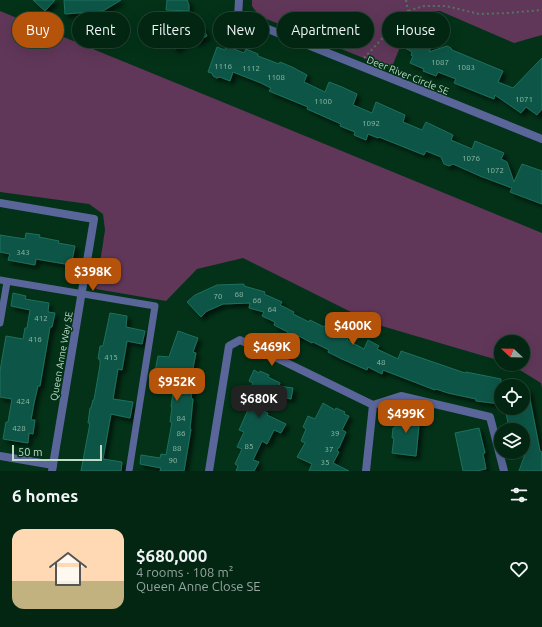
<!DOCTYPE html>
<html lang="en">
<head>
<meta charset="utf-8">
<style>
	body { margin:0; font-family:Ubuntu,sans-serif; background:#103220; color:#f1f3f6; height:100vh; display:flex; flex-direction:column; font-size:15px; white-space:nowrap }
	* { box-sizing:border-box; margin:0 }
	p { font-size:13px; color:#96a59f }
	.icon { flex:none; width:22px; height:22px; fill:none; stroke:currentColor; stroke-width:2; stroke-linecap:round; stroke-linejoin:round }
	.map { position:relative; height:471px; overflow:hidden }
	.sheet { display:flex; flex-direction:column; background:#022612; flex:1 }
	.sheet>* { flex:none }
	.guide { position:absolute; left:12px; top:12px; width:518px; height:36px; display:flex; gap:8px }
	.needle { width:26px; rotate:292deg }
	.buttons { position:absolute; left:494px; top:335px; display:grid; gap:8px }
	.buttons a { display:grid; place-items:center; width:36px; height:36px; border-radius:50%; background:#022612; box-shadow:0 4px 16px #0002,0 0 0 1px #234332; font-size:20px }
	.scale { position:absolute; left:12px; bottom:10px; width:90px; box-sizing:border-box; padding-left:4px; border:2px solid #c0dcc7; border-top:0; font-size:11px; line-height:14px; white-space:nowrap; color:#c0dcc7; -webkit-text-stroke:3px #033218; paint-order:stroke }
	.price { position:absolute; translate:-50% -34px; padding:0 9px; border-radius:8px; background:#b45309; color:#fff; font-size:13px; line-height:26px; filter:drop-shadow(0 1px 2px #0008) }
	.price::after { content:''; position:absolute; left:50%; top:24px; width:12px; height:9px; margin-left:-6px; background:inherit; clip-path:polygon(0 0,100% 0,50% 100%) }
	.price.current { background:#222; color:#fff }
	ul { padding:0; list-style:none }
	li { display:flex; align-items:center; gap:12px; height:100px; padding:0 12px }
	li+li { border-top:1px solid #234332 }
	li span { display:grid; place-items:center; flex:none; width:112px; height:80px; border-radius:12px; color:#555 }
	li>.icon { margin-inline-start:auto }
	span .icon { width:48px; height:48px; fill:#fffc; stroke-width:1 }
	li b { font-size:17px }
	h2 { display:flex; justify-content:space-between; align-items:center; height:48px; padding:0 12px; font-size:17px }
	.tag { padding:0 14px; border-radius:18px; background:#022612; box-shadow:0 4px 16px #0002,0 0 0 1px #234332; font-size:14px; line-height:36px }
	.tag.current { background:#b45309; color:#fff }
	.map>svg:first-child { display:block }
	.green { fill:#603759 }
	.building { fill:#085646; stroke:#1d715d; filter:url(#shadow) }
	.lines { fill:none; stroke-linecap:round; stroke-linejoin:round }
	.path { stroke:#50775f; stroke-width:2; stroke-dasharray:2 3; stroke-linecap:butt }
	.lane { stroke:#5a669a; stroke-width:7 }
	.street { stroke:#5a669a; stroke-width:8 }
	.labels { text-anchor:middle; stroke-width:3; stroke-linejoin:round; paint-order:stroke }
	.number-label { font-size:8px; fill:#92baa7 }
	.street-label { font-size:10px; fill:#c0dcc7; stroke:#033218 }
</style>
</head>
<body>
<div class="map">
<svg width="542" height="471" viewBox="0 0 542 471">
	<defs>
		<filter id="shadow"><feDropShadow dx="3.5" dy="3.5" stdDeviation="2" flood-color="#0009"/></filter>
	</defs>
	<rect width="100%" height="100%" fill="#033218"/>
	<g class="green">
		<path d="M252 0H542V35L514 43 440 11H415L391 69 259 16 252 6Z"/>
		<path d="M0 11 542 233V388L541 383 510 364H523V342H501V361L375 324 243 258 197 269 166 301 96 289 105 230 103 214 89 204 0 192Z"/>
	</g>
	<g class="building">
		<path d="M33 0H55L45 11Z"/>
		<path d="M64 0H121L103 11 65 14Z"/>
		<path d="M167 0H187L189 5V11L166 10Z"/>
		<path d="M188 16 187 29 199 22 207 36 195 43 193 39 175 49 163 31Z"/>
		<path d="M412 32 419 35 424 32 428 34 433 43 429 52 447 46 451 48 452 50 503 71 498 82 513 88 542 58V109L537 115 526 107 521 113 495 95 494 99 454 83 456 79 438 72 436 76 423 71 424 69 410 63 413 56 411 55 412 52 405 48Z"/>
		<path d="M226 46 244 53 246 49 258 54V56L279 64 280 62 292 67 307 75 304 82 325 92 329 82 342 87 357 94 353 105 372 113 376 102 405 115 403 122 422 130 426 122 453 135 451 140 472 149 475 141 504 153 501 159 507 162 514 182 522 164 542 171V204L510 192 512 188 480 176 453 164 449 166 444 164 441 157 426 151 424 155 379 137 378 138 368 134 366 140 354 135 355 132 340 126 341 124 307 109 308 107 269 91 271 88 261 83 233 72 230 81 220 77 217 78 213 76 212 73 208 72 217 47 225 50Z"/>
		<path d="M26 233 40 235 39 237 59 241 58 243 75 246 71 265 36 259 35 265 8 260 10 254 0 252V235L25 239Z"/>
		<path d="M244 284V286L265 292 264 294 282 302 280 305 294 312 293 314 309 322 310 320 324 327 325 325 335 330V332L348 338 347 340 364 349 368 340 379 346 377 349 398 359 401 351 465 373 466 372 501 379V404L476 401V399L448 393 436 389 435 390 383 370 382 374 368 367 367 370 342 359 328 352 329 350 313 342 312 343 299 336 297 339 287 334 288 332 274 325 275 322 262 316 264 312 249 308 250 303 223 304 207 311 201 317 187 302 195 295 217 285Z"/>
		<path d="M13 293 26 296 25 299 49 303 48 312 55 313 52 327H50L40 386H38L34 403 31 420H35L33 434 29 433 28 443 3 439 6 422H8L12 399 0 397V371L6 336 23 339 25 328H27L30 310 11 306Z"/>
		<path d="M110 313 127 316 126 327 145 331 142 344 127 341 122 370 118 369 113 399 133 402 130 418 111 414 103 459 122 462 121 471H81L90 423H88L90 408H91L93 400H94L100 365V359H98L100 346H103Z"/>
		<path d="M178 331 198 338 193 352 196 353 193 368 195 369 191 398 193 399 190 429H191L184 471H160L161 468 140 464 141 455 160 458 161 454 166 455 172 422H170L172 407H171L174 385 153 382 158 356 169 357Z"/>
		<path d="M254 370 259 373 260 371 269 375 268 377 280 383 279 386 293 388 291 399 271 395 263 411 268 413 267 415 286 424 281 433 274 430 267 444 262 441 253 460 259 462 254 471H236L238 466 235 464 242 449 237 447 244 432 239 430 252 401 246 398 253 383 249 381Z"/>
		<path d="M523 389H528L540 451 542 452V471H519L530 440 523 441V430H511V428H509L505 408H523Z"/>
		<path d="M323 403 335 410 336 408 345 412 344 414 349 416 342 430 346 432 339 448H338L337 451 339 452 333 463 349 471H309L312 464 297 457 305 443 301 441 306 429 303 427 308 416 315 419Z"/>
		<path d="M396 413 420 415 416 456 392 453 394 438H392L393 428H395Z"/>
		<path d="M479 428 485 453 483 454 486 469 476 471H463L455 433Z"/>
	</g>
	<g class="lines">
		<g class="path">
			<path d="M406 0 408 11"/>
			<path d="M364 58 408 11 424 6H446L479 14 508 13 542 10"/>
		</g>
		<g class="lane">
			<path d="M0 280 155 306 129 471"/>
			<path d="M0 323 7 282"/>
		</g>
		<g class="street">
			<path d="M239 0 238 17 542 139"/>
			<path d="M0 203 94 219 52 471"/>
			<path d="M373 405 401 396 490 417 504 471"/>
			<path d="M0 456 53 465"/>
			<path d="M209 471 229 346 240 340 373 405 366 471"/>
		</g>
	</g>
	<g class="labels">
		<g class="number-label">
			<text x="440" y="65">1087</text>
			<text x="223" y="69">1116</text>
			<text x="466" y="70">1083</text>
			<text x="251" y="71">1112</text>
			<text x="276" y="80">1108</text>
			<text x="524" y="102">1071</text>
			<text x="323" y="104">1100</text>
			<text x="371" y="126">1092</text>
			<text x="471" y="161">1076</text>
			<text x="495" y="173">1072</text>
			<text x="23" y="255">343</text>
			<text x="239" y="297">68</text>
			<text x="218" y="299">70</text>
			<text x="257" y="303">66</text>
			<text x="272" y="312">64</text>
			<text x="41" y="321">412</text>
			<text x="35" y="342">416</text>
			<text x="111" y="360">415</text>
			<text x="381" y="365">48</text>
			<text x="23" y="404">424</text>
			<text x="181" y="421">84</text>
			<text x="19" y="431">428</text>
			<text x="181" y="436">86</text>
			<text x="335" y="436">39</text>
			<text x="249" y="449">85</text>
			<text x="177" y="451">88</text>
			<text x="329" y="452">37</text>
			<text x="173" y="463">90</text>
			<text x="325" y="465">35</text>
		</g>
		<g class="street-label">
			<text transform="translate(408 75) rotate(22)" y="4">Deer River Circle SE</text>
			<text transform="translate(61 356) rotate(-80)" y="4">Queen Anne Way SE</text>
		</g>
	</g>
</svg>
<div class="buttons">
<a><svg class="needle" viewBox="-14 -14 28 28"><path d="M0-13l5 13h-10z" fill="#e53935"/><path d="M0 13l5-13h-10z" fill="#96a59f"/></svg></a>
<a><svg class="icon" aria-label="locate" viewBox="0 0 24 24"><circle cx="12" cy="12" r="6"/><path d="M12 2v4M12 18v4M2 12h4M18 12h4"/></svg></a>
<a><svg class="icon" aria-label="layers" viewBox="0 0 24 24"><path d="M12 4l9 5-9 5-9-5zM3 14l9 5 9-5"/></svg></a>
</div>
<div class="scale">50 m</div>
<b class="price" style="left:93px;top:292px">$398K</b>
<b class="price" style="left:353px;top:346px">$400K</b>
<b class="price" style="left:272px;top:367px">$469K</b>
<b class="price" style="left:177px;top:402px">$952K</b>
<b class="price current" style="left:259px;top:419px">$680K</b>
<b class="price" style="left:406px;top:434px">$499K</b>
<div class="guide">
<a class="tag current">Buy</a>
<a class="tag">Rent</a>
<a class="tag">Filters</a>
<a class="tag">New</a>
<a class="tag">Apartment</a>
<a class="tag">House</a>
</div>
</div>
<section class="sheet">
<h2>6 homes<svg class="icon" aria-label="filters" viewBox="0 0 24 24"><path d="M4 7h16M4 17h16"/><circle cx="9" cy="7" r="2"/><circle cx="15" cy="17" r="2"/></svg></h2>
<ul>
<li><span style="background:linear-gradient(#ffd9b3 65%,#c2b280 0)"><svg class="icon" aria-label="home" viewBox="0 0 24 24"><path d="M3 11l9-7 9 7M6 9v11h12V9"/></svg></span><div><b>$680,000</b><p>4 rooms · 108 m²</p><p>Queen Anne Close SE</p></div><svg class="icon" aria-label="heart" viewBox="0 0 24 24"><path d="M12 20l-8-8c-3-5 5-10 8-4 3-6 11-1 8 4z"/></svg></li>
</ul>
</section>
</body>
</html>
